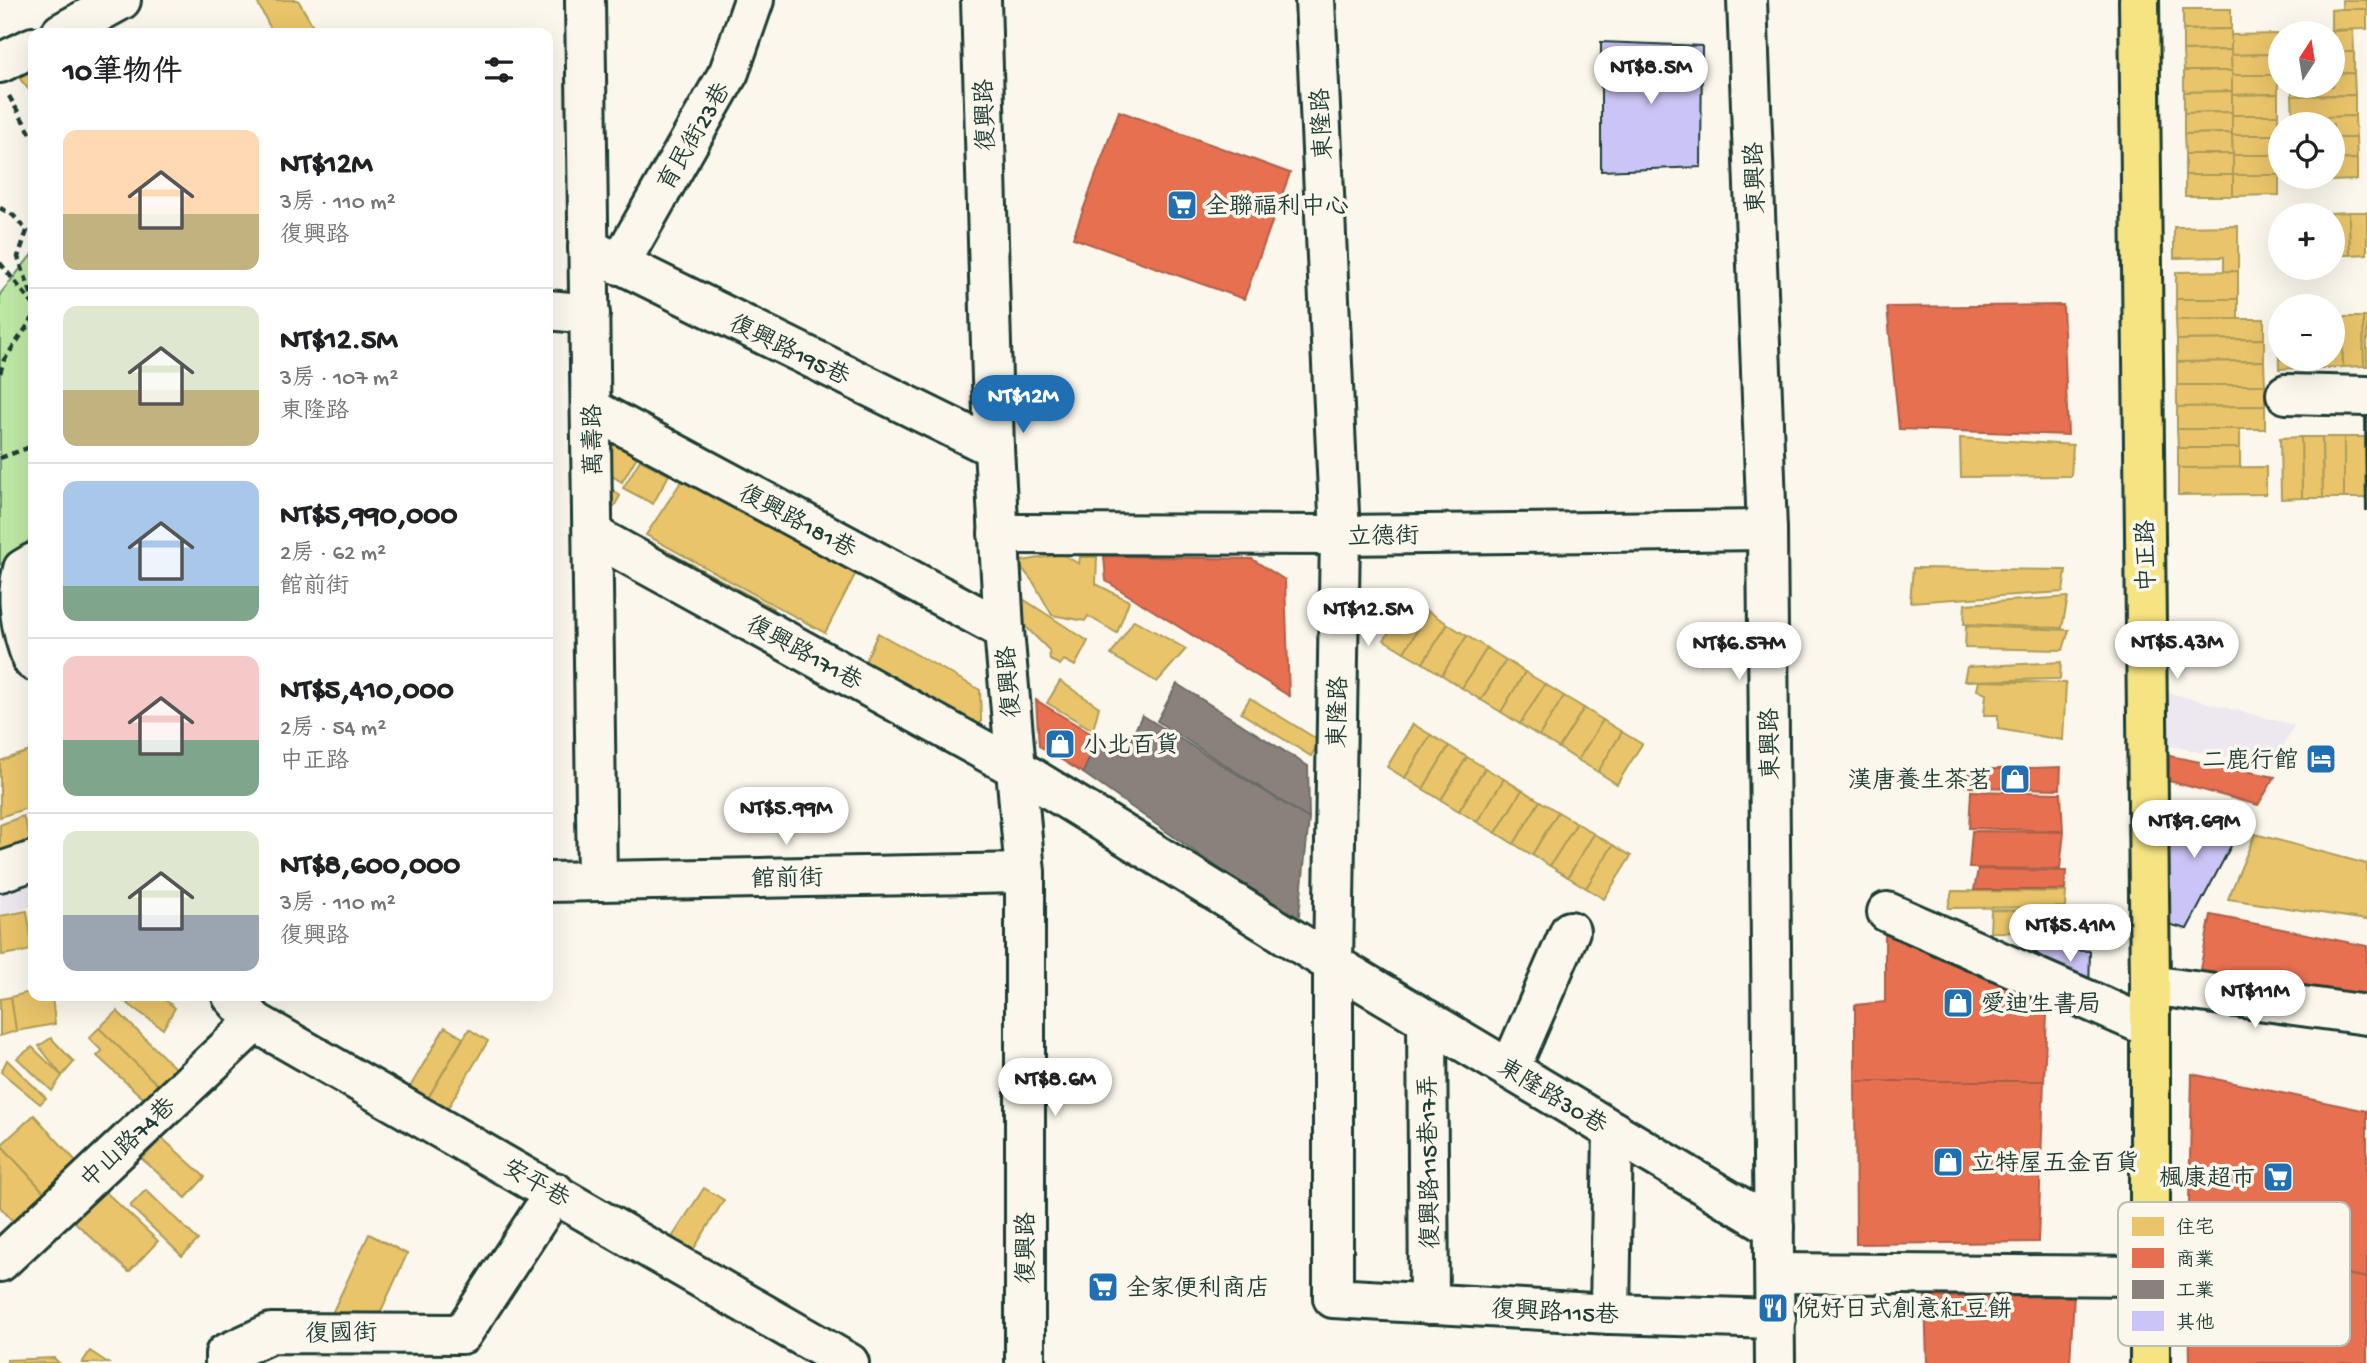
<!DOCTYPE html>
<html lang="zh-TW">
<head>
<meta charset="utf-8">
<style>
	body { margin:0; font-family:"Gochi Hand","LXGW WenKai TC",sans-serif; background:#f2f2f2; color:#202124; height:100vh; display:flex; flex-direction:column; font-size:26px; white-space:nowrap }
	* { box-sizing:border-box; margin:0 }
	p { font-size:23px; color:#757577 }
	.icon { flex:none; width:38px; height:38px; fill:none; stroke:currentColor; stroke-width:2; stroke-linecap:round; stroke-linejoin:round }
	.map { position:relative; flex:1; overflow:hidden }
	.details { position:absolute; left:28px; top:28px; width:525px; height:973px; display:flex; flex-direction:column; background:#fff; border-radius:14px; box-shadow:0 7px 28px #0002 }
	.details>* { flex:none }
	.needle { width:46px; rotate:12deg }
	.fabs { position:absolute; left:2268px; top:21px; display:grid; gap:14px }
	.fabs a { display:grid; place-items:center; width:77px; height:77px; border-radius:50%; background:#fff; box-shadow:0 7px 28px #0002; font-size:35px }
	.price { position:absolute; translate:-50% -60px; padding:0 16px; border-radius:24px; background:#fff; color:#222; font-size:23px; line-height:46px; filter:drop-shadow(0 2px 4px #0008) }
	.price::after { content:''; position:absolute; left:50%; top:42px; width:21px; height:16px; margin-left:-10px; background:inherit; clip-path:polygon(0 0,100% 0,50% 100%) }
	.price.selected { background:#1f6fb2; color:#fff }
	ul { padding:0; list-style:none }
	li { display:flex; align-items:center; gap:21px; height:175px; padding:0 35px }
	li+li { border-top:2px solid #e0e0e0 }
	li span { display:grid; place-items:center; flex:none; width:196px; height:140px; border-radius:14px; color:#555 }
	li>.icon { margin-inline-start:auto }
	span .icon { width:84px; height:84px; fill:#fffc; stroke-width:1 }
	li b { font-size:30px }
	h2 { display:flex; justify-content:space-between; align-items:center; height:84px; padding:0 35px; font-size:30px }
	.map>svg:first-child { display:block }
	.built { fill:#ede8ef }
	.green { fill:#bde8a4; stroke:#6e926c; stroke-width:2 }
	.homes { fill:#e9c46a; stroke:#ac9c5a; stroke-width:2 }
	.shops { fill:#e76f51; stroke:#ab6048; stroke-width:2 }
	.industry { fill:#8a817c; stroke:#6a6d66; stroke-width:2 }
	.building { fill:#cbc4f6; stroke:#1f3d34; stroke-width:2 }
	.lines { fill:none; stroke-linecap:round; stroke-linejoin:round }
	.minor-casing { stroke:#1f3d34; stroke-width:44 }
	.major-casing { stroke:#1f3d34; stroke-width:44 }
	.path { stroke:#1f3d34; stroke-width:4.5; stroke-dasharray:7 5; stroke-linecap:butt }
	.minor { stroke:#fbf7ec; stroke-width:38 }
	.major { stroke:#f6e381; stroke-width:38 }
	.labels { text-anchor:middle; stroke-width:7; stroke-linejoin:round; paint-order:stroke }
	.street-label { font-size:24px; fill:#1f3d34; stroke:#fbf7ec }
	.poi-label { font-size:24px; fill:#1f3d34; stroke:#fbf7ec; text-anchor:start }
	.key { fill:#fbf7ec; stroke:#b9bfb5; stroke-width:2 }
	.key-label { font-size:19px; fill:#1f3d34 }
</style>
</head>
<body>
<div class="map">
<svg width="2367" height="1363" viewBox="0 0 2367 1363">
	<rect width="100%" height="100%" fill="#fbf7ec"/>
	<filter id="ink" filterUnits="userSpaceOnUse"><feTurbulence type="fractalNoise" baseFrequency=".0143" numOctaves="2"/><feDisplacementMap in="SourceGraphic" scale="14" xChannelSelector="R" yChannelSelector="G"/><feConvolveMatrix kernelMatrix="1 2 1 2 8 2 1 2 1" color-interpolation-filters="sRGB"/></filter>
	<g filter="url(#ink)">
		<g class="built">
			<path d="M2162 691 2294 725 2273 767 2161 744Z"/>
			<path d="M33 811V906L0 916V822Z"/>
		</g>
		<path class="green" d="M33 253V537L0 565V294Z"/>
		<g class="homes">
			<path d="M256 0H298L313 26 301 33H273Z"/>
			<rect x="2342" y="0" width="25" height="9"/>
			<path d="M2183 9H2231V29L2183 30Z"/>
			<path d="M2342 9H2367V29L2331 30V10Z"/>
			<path d="M2231 29V50L2183 51V30Z"/>
			<path d="M2353 30 2354 52H2333V33H2291Z"/>
			<path d="M2277 34 2278 54 2231 55V35Z"/>
			<path d="M2231 50 2232 71H2184L2183 51Z"/>
			<path d="M2333 52H2354V73L2333 74Z"/>
			<path d="M2278 54V75H2232L2231 55Z"/>
			<path d="M33 70V95L17 75Z"/>
			<path d="M2184 71H2232V91L2184 92Z"/>
			<path d="M2354 73 2355 95 2292 96V86H2333V74Z"/>
			<path d="M2232 75H2278V94L2232 95Z"/>
			<path d="M2232 91V112L2184 113V92Z"/>
			<path d="M2278 94V115H2232V95Z"/>
			<path d="M2355 95V116L2293 118 2292 96Z"/>
			<path d="M2232 112V133L2184 134V113Z"/>
			<rect x="2232" y="115" width="46" height="20"/>
			<path d="M2355 116 2356 138H2333V124H2293V118Z"/>
			<path d="M2232 133 2233 154H2185L2184 134Z"/>
			<path d="M2232 135H2278L2279 155H2233Z"/>
			<path d="M2333 138H2356L2357 159 2333 160Z"/>
			<rect x="2185" y="154" width="48" height="21"/>
			<rect x="2233" y="155" width="46" height="20"/>
			<path d="M2357 159V180L2294 182V177H2333V160Z"/>
			<rect x="2185" y="175" width="48" height="21"/>
			<path d="M2233 175H2279V195L2233 196Z"/>
			<path d="M2349 212 2350 255H2333L2331 213Z"/>
			<path d="M2349 212H2367V254L2350 255Z"/>
			<path d="M2238 226V271L2224 272V257L2174 258V227Z"/>
			<path d="M2238 271V299H2176V272Z"/>
			<path d="M2176 299H2238V319L2176 320Z"/>
			<path d="M2333 317H2342L2343 367 2322 368 2321 359H2333Z"/>
			<path d="M2342 317H2363L2364 366 2343 367Z"/>
			<path d="M2363 317H2367V366H2364Z"/>
			<path d="M2238 319H2264V339L2177 340 2176 320Z"/>
			<path d="M2278 319H2280V359H2300V368L2279 369Z"/>
			<path d="M2264 339V361L2177 362V340Z"/>
			<path d="M2300 359H2321L2322 368H2300Z"/>
			<path d="M2264 361 2265 385H2177V362Z"/>
			<path d="M2177 385H2265V406L2177 407Z"/>
			<path d="M2265 406V429H2177V407Z"/>
			<path d="M2177 429H2240V448H2178Z"/>
			<path d="M2301 437H2322L2323 498H2302Z"/>
			<path d="M2301 437 2302 498 2281 499 2280 438Z"/>
			<path d="M2322 437H2344V498H2323Z"/>
			<path d="M2344 437H2365L2366 498H2344Z"/>
			<path d="M599 438 638 455 622 482 599 468Z"/>
			<path d="M1960 438 2073 445 2071 476 1961 477Z"/>
			<rect x="2178" y="448" width="62" height="20"/>
			<path d="M640 460 669 475 653 504 623 488Z"/>
			<path d="M2266 467V494L2178 495V468Z"/>
			<path d="M599 478 620 496 603 526Z"/>
			<path d="M683 479 857 571 825 633 646 535Z"/>
			<path d="M650 542 773 608 762 623 643 557Z"/>
			<path d="M1062 554 1079 564 1080 557H1097L1096 584 1129 601 1117 633 1088 616 1085 621 1052 615 1034 583 1017 562Z"/>
			<path d="M1913 568 2066 570 2063 592 1910 602Z"/>
			<path d="M1020 597 1088 641 1075 666 1064 660 1060 665 1050 660 1049 650 1021 622Z"/>
			<path d="M2068 597 2062 628 1964 624 1965 604Z"/>
			<path d="M1410 600 1429 612 1404 652 1384 640Z"/>
			<path d="M1429 612 1448 624 1423 663 1404 652Z"/>
			<path d="M1134 620 1186 649 1157 682 1111 655Z"/>
			<path d="M1448 624 1467 636 1442 675 1423 663Z"/>
			<path d="M1966 626 2069 630 2063 650 1965 648Z"/>
			<path d="M878 633 980 690 982 747 860 673Z"/>
			<path d="M1467 636 1487 648 1462 688 1442 675Z"/>
			<path d="M1487 648 1506 660 1481 700 1462 688Z"/>
			<path d="M1506 660 1525 672 1501 712 1481 700Z"/>
			<path d="M2061 662 2060 679 1964 681 1967 667Z"/>
			<path d="M1525 672 1545 684 1520 724 1501 712Z"/>
			<path d="M1060 681 1099 707 1093 730 1047 703Z"/>
			<path d="M1979 681 2066 683 2063 740 1998 729V715H1984L1986 694 1977 690Z"/>
			<path d="M1545 684 1564 696 1539 736 1520 724Z"/>
			<path d="M1564 696 1584 708 1559 748 1539 736Z"/>
			<path d="M1250 698 1320 741 1311 756 1241 713Z"/>
			<path d="M1584 708 1603 720 1578 760 1559 748Z"/>
			<path d="M1603 720 1622 732 1598 772 1578 760Z"/>
			<path d="M1413 724 1431 735 1405 778 1387 767Z"/>
			<path d="M1622 732 1642 744 1617 784 1598 772Z"/>
			<path d="M1431 735 1449 746 1423 789 1405 778Z"/>
			<path d="M1449 746 1467 757 1441 800 1423 789Z"/>
			<path d="M33 750V806L0 817V761Z"/>
			<path d="M1467 757 1485 768 1459 811 1441 800Z"/>
			<path d="M1485 768 1504 779 1477 822 1459 811Z"/>
			<path d="M1504 779 1522 790 1496 833 1477 822Z"/>
			<path d="M1522 790 1540 801 1514 844 1496 833Z"/>
			<path d="M1540 801 1558 812 1532 855 1514 844Z"/>
			<path d="M1558 812 1577 823 1550 866 1532 855Z"/>
			<path d="M23 816 33 848 0 864V825Z"/>
			<path d="M1577 823 1594 834 1568 877 1550 866Z"/>
			<path d="M1594 834 1613 845 1586 888 1568 877Z"/>
			<path d="M2255 834 2367 864V920L2228 899Z"/>
			<path d="M1613 845 1631 856 1604 899 1586 888Z"/>
			<path d="M1952 891 2066 892 2065 907 1948 908Z"/>
			<path d="M1991 910 2069 911 2065 933 1990 932Z"/>
			<path d="M27 911 33 950 2 955 0 916Z"/>
			<path d="M33 991V996H52L55 1024 16 1031 11 997Z"/>
			<path d="M117 996H161L175 1008 163 1029Z"/>
			<path d="M11 997 16 1031 0 1036V999Z"/>
			<path d="M117 1011 183 1076 166 1093 99 1028Z"/>
			<path d="M445 1027 463 1038 424 1105 406 1094Z"/>
			<path d="M99 1028 166 1093 153 1107 97 1056 102 1051 89 1038Z"/>
			<path d="M469 1029 488 1041 443 1116 424 1105Z"/>
			<path d="M51 1038 74 1062 62 1076 39 1046Z"/>
			<path d="M32 1047 62 1076 52 1091 17 1058Z"/>
			<path d="M7 1060 46 1098 40 1104 1 1072Z"/>
			<path d="M34 1115 85 1171 52 1201 1 1145Z"/>
			<path d="M162 1138 205 1177 186 1198 142 1159Z"/>
			<path d="M1 1145 52 1201 21 1230 0 1207Z"/>
			<path d="M95 1182 158 1241 129 1272 66 1214Z"/>
			<path d="M704 1188 724 1200 690 1255 669 1242Z"/>
			<path d="M146 1190 198 1240 182 1256 130 1206Z"/>
			<path d="M369 1234 407 1254 377 1320 328 1322Z"/>
			<path d="M90 1351 108 1363H82Z"/>
			<path d="M54 1358 59 1363H7V1360Z"/>
		</g>
		<g class="shops">
			<path d="M1119 111 1290 173 1244 299 1073 238Z"/>
			<path d="M2063 305 2068 435 1899 429 1887 307Z"/>
			<path d="M1104 556 1252 559 1285 580 1289 696 1106 581Z"/>
			<path d="M1036 700 1098 738 1083 773 1039 746Z"/>
			<path d="M2160 754 2275 777 2258 805 2158 778Z"/>
			<path d="M2061 767 2060 789 1969 787V770Z"/>
			<path d="M1971 791 2061 793 2063 831 1969 828Z"/>
			<path d="M1972 831 2064 832 2060 869 1969 868Z"/>
			<path d="M1978 869 2066 871 2065 890H1974Z"/>
			<path d="M2211 915 2367 946V1002L2199 974Z"/>
			<path d="M1885 926 2048 993 2044 1081H1855V1005L1885 1002Z"/>
			<path d="M2192 1074 2367 1111V1278L2188 1243Z"/>
			<path d="M1855 1081H2044L2038 1242 1856 1244Z"/>
			<path d="M2188 1243 2367 1278V1363H2190Z"/>
			<path d="M2074 1296 2070 1363H1927L1925 1297Z"/>
		</g>
		<g class="industry">
			<path d="M1177 684 1308 766 1309 819 1157 721Z"/>
			<path d="M1142 715 1309 819 1298 924 1083 773 1098 738 1124 755Z"/>
		</g>
		<g class="building">
			<path d="M1601 42 1702 46 1701 167 1601 171Z"/>
			<path d="M2365 412H2367V510H2366Z"/>
			<path d="M2171 802 2242 825 2187 929 2164 923Z"/>
			<path d="M2031 949 2090 951 2089 992Z"/>
		</g>
		<g class="lines">
			<g class="minor-casing">
				<g id="minor">
					<path d="M585 0 597 880"/>
					<path d="M981 0 994 448 1004 630 1025 873V1363"/>
					<path d="M1315 0 1340 535 1333 964V1298L1610 1314 1776 1319"/>
					<path d="M1747 0 1767 530 1775 1363"/>
					<path d="M61 33 121 0"/>
					<path d="M0 63 33 47"/>
					<path d="M588 248 994 448"/>
					<path d="M619 265 729 72 754 0"/>
					<path d="M548 310 590 314"/>
					<path d="M2286 394 2367 396"/>
					<path d="M592 409 1004 630"/>
					<path d="M998 534 1340 535 1767 530"/>
					<path d="M593 535 1016 768 1333 964 1774 1227"/>
					<path d="M33 563 23 569C15 598 21 632 33 661"/>
					<path d="M0 872 33 861"/>
					<path d="M548 882 1025 873"/>
					<path d="M1887 912 2149 1027"/>
					<path d="M2150 985 2367 1015"/>
					<path d="M232 996 255 1022 849 1363"/>
					<path d="M1427 1020 1429 1304"/>
					<path d="M1510 1069 1570 931"/>
					<path d="M0 1262 255 1022"/>
					<path d="M1775 1273 2150 1276"/>
					<path d="M1610 1314 1613 1131"/>
					<path d="M225 1363V1354L271 1333 462 1334 555 1192"/>
				</g>
			</g>
			<g class="major-casing">
				<path id="major" d="M2139 0 2150 985V1363"/>
			</g>
			<g class="path">
				<path d="M9 96 33 138"/>
				<path d="M0 208 13 215 27 231 18 257 33 298"/>
				<path d="M0 263 33 304"/>
				<path d="M0 373 4 360 33 318"/>
				<path d="M0 458 33 446"/>
			</g>
			<use href="#minor" class="minor"/>
			<use href="#major" class="major"/>
		</g>
	</g>
	<defs>
		<g id="supermarket-square" transform="scale(1.575)"><rect x="-9" y="-9" width="18" height="18" rx="4" fill="#1f6fb2" stroke="#fbf7ec"/><path d="M-6-5.5h2.5l.6 2H6L4.5 2H-2.5L-4.4-4H-6ZM-1.5 3.2a1.3 1.3 0 1 0 .1 0ZM3 3.2a1.3 1.3 0 1 0 .1 0Z" fill="#fff"/></g>
		<g id="shop-square" transform="scale(1.575)"><rect x="-9" y="-9" width="18" height="18" rx="4" fill="#1f6fb2" stroke="#fbf7ec"/><path d="M-5-2.5h2.3a2.7 3.5 0 0 1 5.4 0H5L5.5 6h-11ZM-1.5-2.5h3a1.5 2.3 0 0 0-3 0Z" fill="#fff"/></g>
		<g id="hotel-square" transform="scale(1.575)"><rect x="-9" y="-9" width="18" height="18" rx="4" fill="#1f6fb2" stroke="#fbf7ec"/><path d="M-6-4.5h1.5V1H6V5H4.5V3h-9V5H-6ZM-4 0a1.8 1.8 0 1 1 3.6 0ZM.5 0V-2.5h3Q6-2.5 6 0Z" fill="#fff"/></g>
		<g id="restaurant-square" transform="scale(1.575)"><rect x="-9" y="-9" width="18" height="18" rx="4" fill="#1f6fb2" stroke="#fbf7ec"/><path d="M-5-6h1v4h1v-4h1v4h1v-4h1v5L-1.5 .5V6h-2V.5L-5-1ZM5-6V6H3V1.5H1.5Q1.5-4 5-6Z" fill="#fff"/></g>
	</defs>
	<g fill-rule="evenodd">
		<use href="#supermarket-square" x="1182" y="205"/>
		<use href="#shop-square" x="1060" y="744"/>
		<use href="#hotel-square" x="2321" y="759"/>
		<use href="#shop-square" x="2015" y="779"/>
		<use href="#shop-square" x="1958" y="1003"/>
		<use href="#shop-square" x="1948" y="1162"/>
		<use href="#supermarket-square" x="2278" y="1177"/>
		<use href="#supermarket-square" x="1103" y="1287"/>
		<use href="#restaurant-square" x="1773" y="1308"/>
	</g>
	<g class="labels">
		<g class="street-label">
			<text transform="translate(984 115) rotate(-92)" y="8">復興路</text>
			<text transform="translate(1321 124) rotate(-93)" y="8">東隆路</text>
			<text transform="translate(693 136) rotate(-60)" y="8">育民街23巷</text>
			<text transform="translate(1754 178) rotate(-92)" y="8">東興路</text>
			<text transform="translate(790 349) rotate(26)" y="8">復興路195巷</text>
			<text transform="translate(592 440) rotate(-91)" y="8">萬壽路</text>
			<text transform="translate(798 520) rotate(28)" y="8">復興路181巷</text>
			<text transform="translate(1383 535) rotate(-1)" y="8">立德街</text>
			<text transform="translate(2145 556) rotate(-91)" y="8">中正路</text>
			<text transform="translate(805 652) rotate(29)" y="8">復興路171巷</text>
			<text transform="translate(1008 682) rotate(-95)" y="8">復興路</text>
			<text transform="translate(1337 712) rotate(-89)" y="8">東隆路</text>
			<text transform="translate(1769 744) rotate(-91)" y="8">東興路</text>
			<text transform="translate(787 877) rotate(-1)" y="8">館前街</text>
			<text transform="translate(1553 1095) rotate(31)" y="8">東隆路30巷</text>
			<text transform="translate(127 1142) rotate(-43)" y="8">中山路74巷</text>
			<text transform="translate(1428 1162) rotate(-91)" y="8">復興路115巷17弄</text>
			<text transform="translate(537 1182) rotate(30)" y="8">安平巷</text>
			<text transform="translate(1025 1248) rotate(-90)" y="8">復興路</text>
			<text transform="translate(1555 1311) rotate(3)" y="8">復興路115巷</text>
			<text transform="translate(341 1332) rotate(-1)" y="8">復國街</text>
		</g>
		<g class="poi-label">
			<text x="1205" y="213">全聯福利中心</text>
			<text x="1083" y="752">小北百貨</text>
			<text x="2298" y="767" text-anchor="end">二鹿行館</text>
			<text x="1992" y="787" text-anchor="end">漢唐養生茶茗</text>
			<text x="1981" y="1011">愛迪生書局</text>
			<text x="1971" y="1170">立特屋五金百貨</text>
			<text x="2255" y="1185" text-anchor="end">楓康超市</text>
			<text x="1126" y="1295">全家便利商店</text>
			<text x="1796" y="1316">倪好日式創意紅豆餅</text>
		</g>
	</g>
	<rect x="2118" y="1202" width="232" height="144" rx="10" class="key"/>
	<rect x="2132" y="1217" width="32" height="19" fill="#e9c46a"/>
	<rect x="2132" y="1248" width="32" height="20" fill="#e76f51"/>
	<rect x="2132" y="1280" width="32" height="19" fill="#8a817c"/>
	<rect x="2132" y="1311" width="32" height="20" fill="#cbc4f6"/>
	<g class="key-label">
		<text x="2176" y="1233">住宅</text>
		<text x="2176" y="1265">商業</text>
		<text x="2176" y="1296">工業</text>
		<text x="2176" y="1328">其他</text>
	</g>
</svg>
<div class="fabs">
<a><svg class="needle" viewBox="-14 -14 28 28"><path d="M0-13l5 13h-10z" fill="#e53935"/><path d="M0 13l5-13h-10z" fill="#757577"/></svg></a>
<a><svg class="icon" aria-label="locate" viewBox="0 0 24 24"><circle cx="12" cy="12" r="6"/><path d="M12 2v4M12 18v4M2 12h4M18 12h4"/></svg></a>
<a>+</a>
<a>−</a>
</div>
<b class="price" style="left:1651px;top:106px">NT$8.5M</b>
<b class="price selected" style="left:1023px;top:435px">NT$12M</b>
<b class="price" style="left:1368px;top:648px">NT$12.5M</b>
<b class="price" style="left:2177px;top:681px">NT$5.43M</b>
<b class="price" style="left:1739px;top:682px">NT$6.57M</b>
<b class="price" style="left:786px;top:847px">NT$5.99M</b>
<b class="price" style="left:2194px;top:860px">NT$9.69M</b>
<b class="price" style="left:2070px;top:964px">NT$5.41M</b>
<b class="price" style="left:2255px;top:1030px">NT$11M</b>
<b class="price" style="left:1055px;top:1118px">NT$8.6M</b>
<section class="details">
<h2>10筆物件<svg class="icon" aria-label="filters" viewBox="0 0 24 24"><path d="M4 7h16M4 17h16"/><circle cx="9" cy="7" r="2"/><circle cx="15" cy="17" r="2"/></svg></h2>
<ul>
<li><span style="background:linear-gradient(#ffd9b3 60%,#c2b280 0)"><svg class="icon" aria-label="home" viewBox="0 0 24 24"><path d="M3 11l9-7 9 7M6 9v11h12V9"/></svg></span><div><b>NT$12M</b><p>3房 · 110 m²</p><p>復興路</p></div></li>
<li><span style="background:linear-gradient(#dfe7d0 60%,#c2b280 0)"><svg class="icon" aria-label="home" viewBox="0 0 24 24"><path d="M3 11l9-7 9 7M6 9v11h12V9"/></svg></span><div><b>NT$12.5M</b><p>3房 · 107 m²</p><p>東隆路</p></div></li>
<li><span style="background:linear-gradient(#a9c7e8 75%,#7fa58c 0)"><svg class="icon" aria-label="home" viewBox="0 0 24 24"><path d="M3 11l9-7 9 7M6 9v11h12V9"/></svg></span><div><b>NT$5,990,000</b><p>2房 · 62 m²</p><p>館前街</p></div></li>
<li><span style="background:linear-gradient(#f6c9c9 60%,#7fa58c 0)"><svg class="icon" aria-label="home" viewBox="0 0 24 24"><path d="M3 11l9-7 9 7M6 9v11h12V9"/></svg></span><div><b>NT$5,410,000</b><p>2房 · 54 m²</p><p>中正路</p></div></li>
<li><span style="background:linear-gradient(#dfe7d0 60%,#9aa5b1 0)"><svg class="icon" aria-label="home" viewBox="0 0 24 24"><path d="M3 11l9-7 9 7M6 9v11h12V9"/></svg></span><div><b>NT$8,600,000</b><p>3房 · 110 m²</p><p>復興路</p></div></li>
</ul>
</section>
</div>
</body>
</html>
